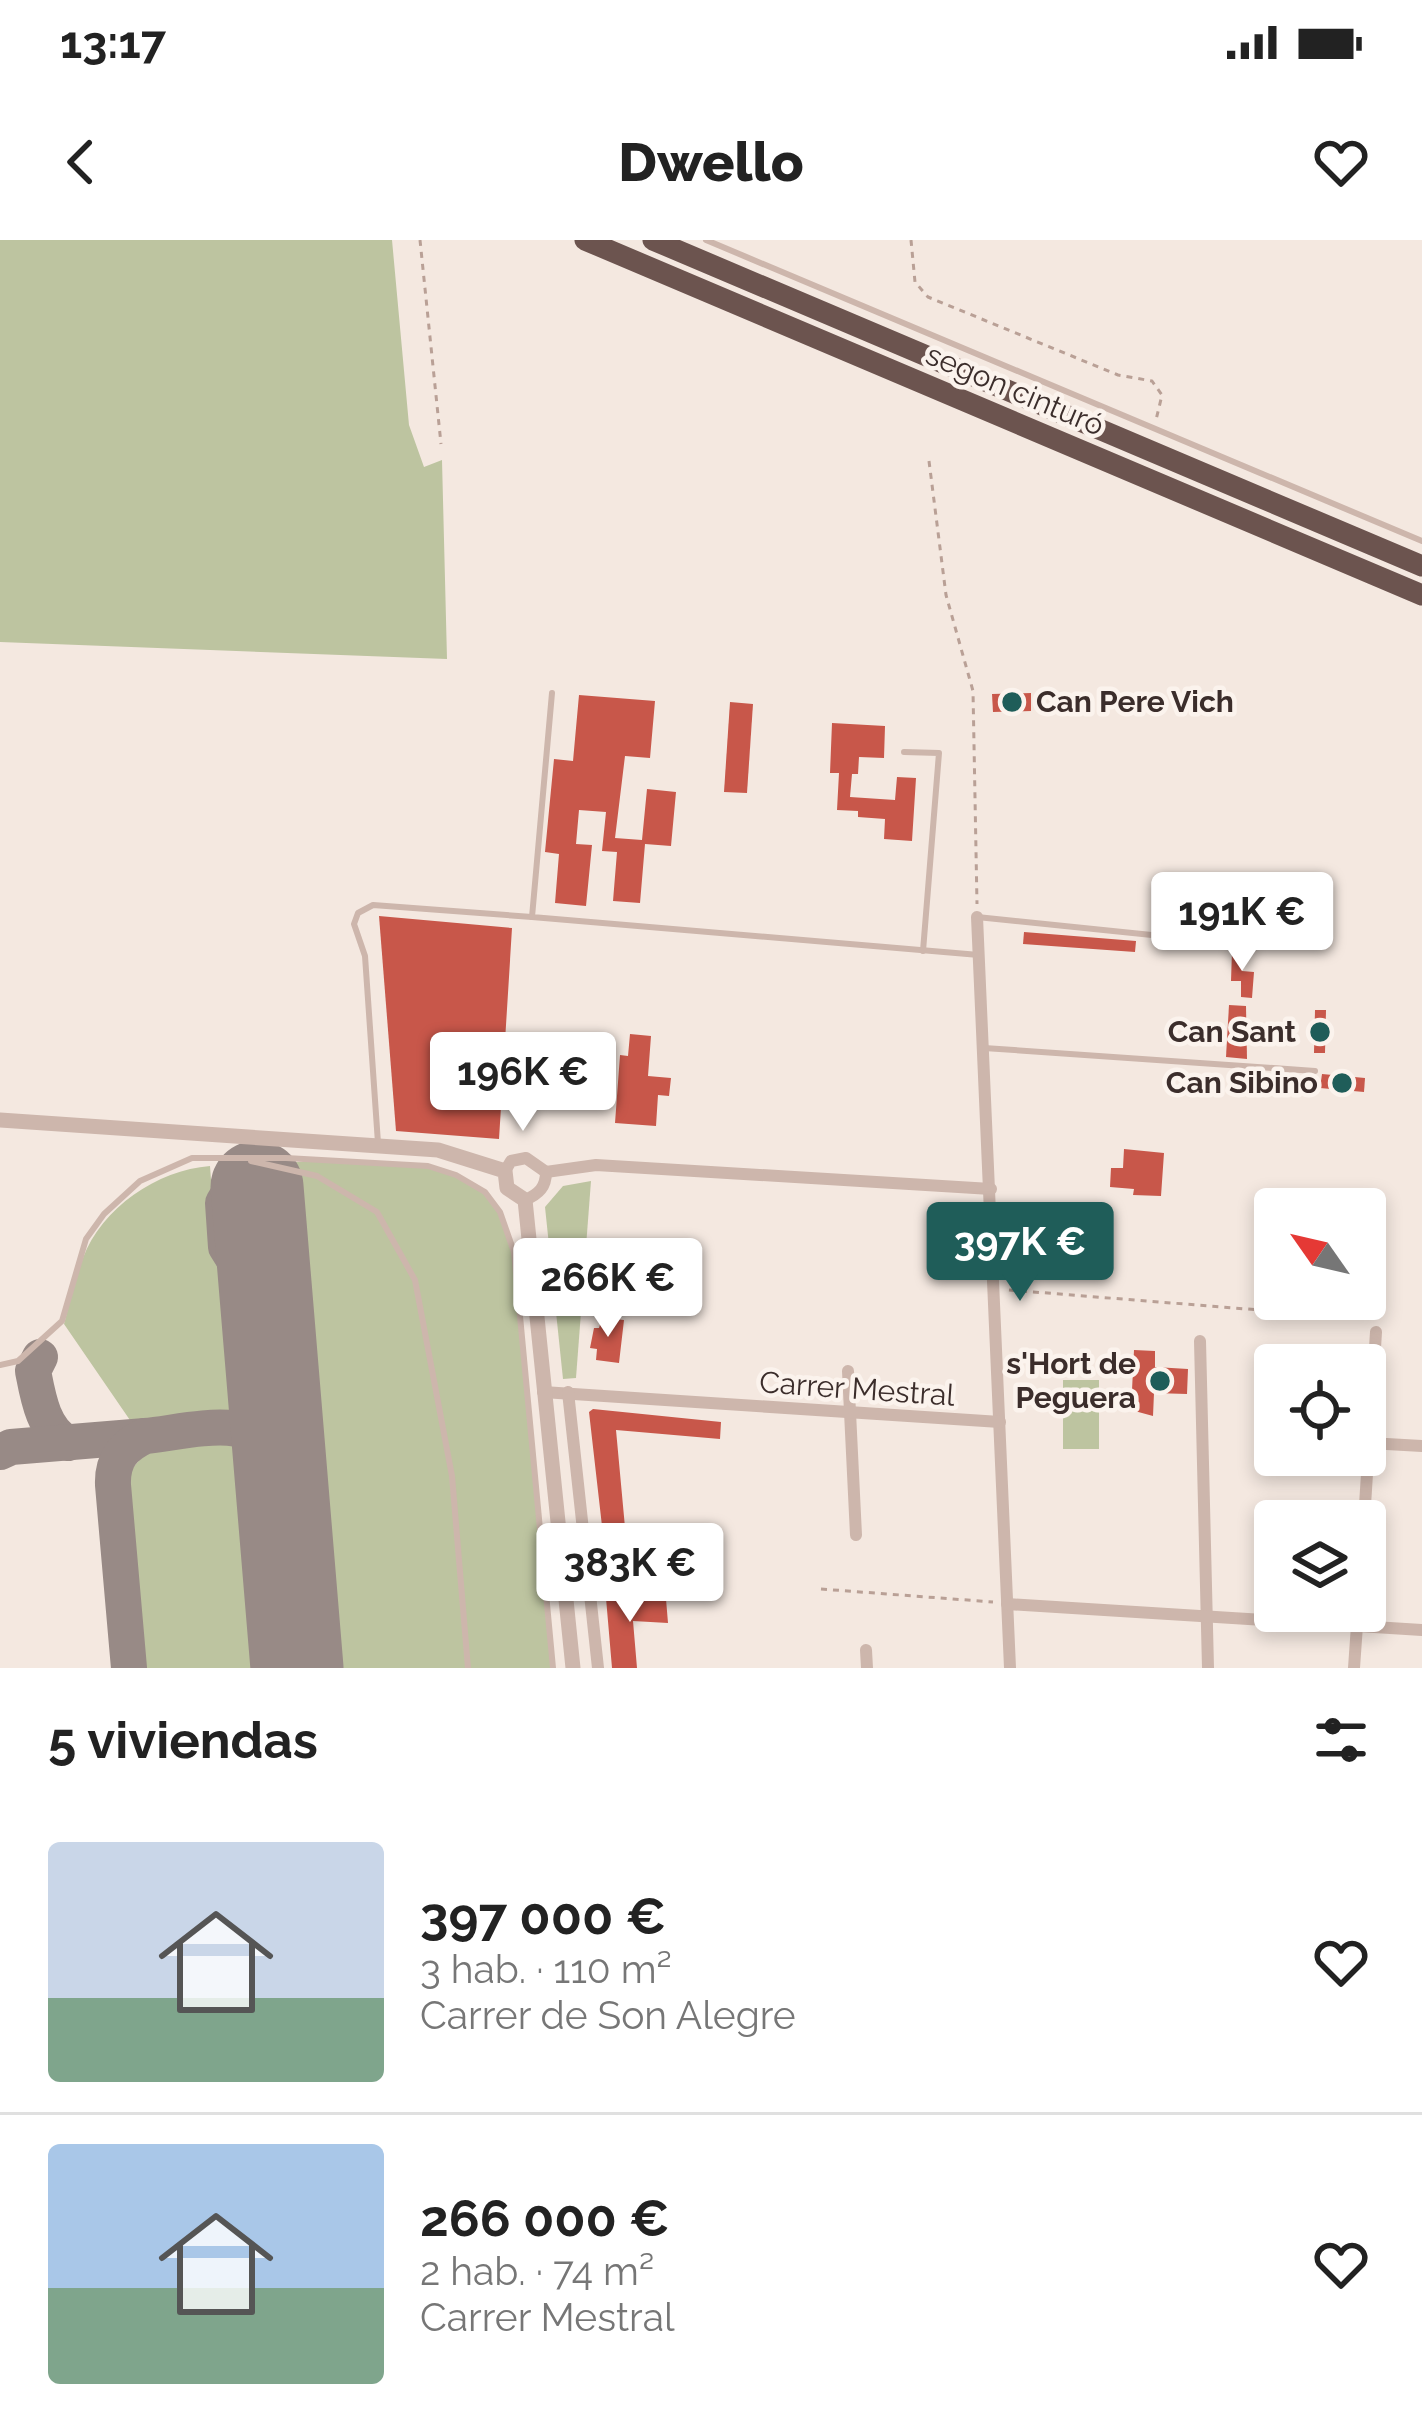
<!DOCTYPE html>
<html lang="es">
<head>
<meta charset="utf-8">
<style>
	body { margin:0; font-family:Raleway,sans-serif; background:#f2f2f2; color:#222; height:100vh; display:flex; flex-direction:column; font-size:45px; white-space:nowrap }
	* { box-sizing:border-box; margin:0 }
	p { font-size:39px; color:#767676 }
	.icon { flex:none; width:66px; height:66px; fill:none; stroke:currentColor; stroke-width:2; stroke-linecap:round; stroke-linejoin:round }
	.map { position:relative; height:1428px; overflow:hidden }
	.panel { display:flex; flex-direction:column; background:#fff; flex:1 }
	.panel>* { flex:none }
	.needle { width:78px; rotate:304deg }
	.buttons { position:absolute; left:1254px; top:948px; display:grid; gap:24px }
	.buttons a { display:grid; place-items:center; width:132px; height:132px; border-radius:12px; background:#fff; box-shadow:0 6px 18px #0003; font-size:60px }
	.price { position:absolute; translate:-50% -102px; padding:0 27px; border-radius:12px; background:#fff; color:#222; font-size:39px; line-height:78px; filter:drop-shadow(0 3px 6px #0008) }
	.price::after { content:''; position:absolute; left:50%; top:72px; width:36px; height:27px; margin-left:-18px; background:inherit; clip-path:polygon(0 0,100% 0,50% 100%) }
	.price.selected { background:#1f5d59; color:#fff }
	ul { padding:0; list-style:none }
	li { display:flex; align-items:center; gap:36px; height:300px; padding:0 48px }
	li+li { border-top:3px solid #e0e0e0 }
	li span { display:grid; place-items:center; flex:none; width:336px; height:240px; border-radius:12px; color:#555 }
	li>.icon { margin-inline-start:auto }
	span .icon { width:144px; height:144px; fill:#fffc; stroke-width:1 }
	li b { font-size:51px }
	h2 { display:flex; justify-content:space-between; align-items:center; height:144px; padding:0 48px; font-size:51px }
	.status { display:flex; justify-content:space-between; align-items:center; height:84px; padding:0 60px; background:#fff; direction:ltr }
	.status svg { height:33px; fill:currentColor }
	header { display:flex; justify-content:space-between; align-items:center; height:156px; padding:0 48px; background:#fff; font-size:54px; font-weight:800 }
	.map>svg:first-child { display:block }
	.green { fill:#bdc4a0 }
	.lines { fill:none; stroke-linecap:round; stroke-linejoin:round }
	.taxiway { stroke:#988a86; stroke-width:36 }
	.runway { stroke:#988a86; stroke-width:93 }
	.building { fill:#c8574a }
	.path { stroke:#b9a096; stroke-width:3; stroke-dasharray:6 6; stroke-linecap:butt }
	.service { stroke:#cdb6ac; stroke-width:6 }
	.minor { stroke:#cdb6ac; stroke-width:12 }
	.tertiary { stroke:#cdb6ac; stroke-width:15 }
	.trunk { stroke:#6c544f; stroke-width:21 }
	.poi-dot { fill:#1f5d59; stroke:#fbf3ed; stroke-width:4.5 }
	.labels { text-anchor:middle; stroke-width:9; stroke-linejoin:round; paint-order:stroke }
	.street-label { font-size:30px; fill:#3b2d2b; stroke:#fbf3ed }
	.poi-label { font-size:30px; font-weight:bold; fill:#3b2d2b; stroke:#fbf3ed; text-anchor:end }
</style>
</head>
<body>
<div class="status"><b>13:17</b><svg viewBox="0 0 49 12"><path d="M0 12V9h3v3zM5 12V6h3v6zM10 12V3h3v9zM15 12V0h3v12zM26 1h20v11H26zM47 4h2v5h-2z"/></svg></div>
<header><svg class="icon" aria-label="back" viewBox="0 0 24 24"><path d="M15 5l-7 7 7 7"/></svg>Dwello<svg class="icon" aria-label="heart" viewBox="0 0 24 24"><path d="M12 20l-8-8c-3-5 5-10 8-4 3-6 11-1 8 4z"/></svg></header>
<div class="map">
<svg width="1422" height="1428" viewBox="0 0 1422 1428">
	<rect width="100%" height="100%" fill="#f4e8e0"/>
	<g class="green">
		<path d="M0 0H392L409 185 424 227 442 220 447 419 0 402Z"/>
		<path d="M335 920C381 923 448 919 485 951 501 966 507 992 514 1012L553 1428H321L280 923Z"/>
		<path d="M210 926 216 1009 243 1048 250 1148 235 1174 223 1179 134 1186 64 1084C70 1062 74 1039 83 1018 102 968 157 930 210 926Z"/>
		<path d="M591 941 576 1138 563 1139 545 967 563 946Z"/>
		<rect x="1063" y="1140" width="36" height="69"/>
		<path d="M229 1200 243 1206 257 1227 274 1428H143L125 1241C150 1194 182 1204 229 1200Z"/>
	</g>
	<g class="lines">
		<g class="taxiway">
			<path d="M40 1117 33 1131C38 1157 43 1190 68 1203"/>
			<path d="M245 1188 263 1175 272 1152 265 1069 226 1007 223 963 229 953 242 946 264 951C284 977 265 991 262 1018 260 1034 264 1052 265 1069"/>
			<path d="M0 1212 11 1207 145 1196"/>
			<path d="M129 1428 113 1245C112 1220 123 1206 145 1196 188 1192 263 1169 279 1222"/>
		</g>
		<path class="runway" d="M257 947 297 1428"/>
	</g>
	<g class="building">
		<path d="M1031 453V471L993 472 992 454Z"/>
		<path d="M579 455 655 461 650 518 625 516 615 598 642 600 647 549 676 552 671 606 645 604 640 663 613 661 617 612 602 611 606 572 579 570 576 604 592 605 586 666 555 663 559 614 545 612 554 519 573 521Z"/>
		<path d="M730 462 753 464 747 553 724 552Z"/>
		<path d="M832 483 885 486 884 518 859 517 858 534H852L850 557 895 560 897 537 916 538 912 601 884 599 885 579 858 577V571L837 570 839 533H830Z"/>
		<path d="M1241 645 1267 646 1266 660H1252L1251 700 1231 696V681H1239Z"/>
		<path d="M379 676 512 688 499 899 396 891Z"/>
		<path d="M1024 692 1136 701 1135 712 1023 704Z"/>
		<path d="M1244 710 1242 731 1254 732 1252 758 1241 757V741H1231L1232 711Z"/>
		<path d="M1229 765 1246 766 1247 819 1226 817Z"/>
		<path d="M1315 770H1326L1325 813H1314Z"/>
		<path d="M630 794 651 796 648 836 671 838 669 856 658 855 656 886 615 883 620 815 628 816Z"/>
		<path d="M1322 834 1365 838 1364 852 1320 848Z"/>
		<path d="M1124 909 1164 913 1161 956 1133 955 1134 949 1110 947 1111 928H1123Z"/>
		<path d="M602 1078 624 1080 619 1123 596 1120 597 1109 590 1108 594 1088H599Z"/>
		<path d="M1134 1110 1155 1111V1127L1188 1129 1187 1154 1154 1153 1153 1176 1131 1170Z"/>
		<path d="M593 1169 721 1182 720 1199 616 1190 626 1298 711 1304 708 1330 606 1321 589 1172Z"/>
		<path d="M609 1355 666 1359 668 1383 633 1381 637 1428H612L606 1358Z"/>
	</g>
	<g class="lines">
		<g class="path">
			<path d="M420 0 441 204"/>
			<path d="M911 0 915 42 928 57 1118 135 1152 141 1162 155 1156 180"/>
			<path d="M929 221 946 355 973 451 977 664"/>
			<path d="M1009 1050 1322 1075"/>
			<path d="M821 1349 993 1362"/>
		</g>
		<g class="service">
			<path d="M706 0 1422 301"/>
			<path d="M552 453 532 677 979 715"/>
			<path d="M904 512 939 513 923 711"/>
			<path d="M977 677 1239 704"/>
			<path d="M984 808 1315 831"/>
			<path d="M378 903 365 716 354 684 358 673 373 665 532 677"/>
			<path d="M251 921 317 936 377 972 415 1040 452 1236 468 1428"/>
			<path d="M0 1125 18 1121 62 1081 86 999 104 974 140 941 192 918H286L428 926 456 935 485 952 500 972 514 1012 553 1428"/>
		</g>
		<g class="minor">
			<path d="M977 677 1010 1428"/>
			<path d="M505 931 511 921 526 918 546 932"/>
			<path d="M546 932 596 925 991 949"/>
			<path d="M525 960C539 954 546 947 546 932"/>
			<path d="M1200 1101 1208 1428"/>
			<path d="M848 1131 856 1295"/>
			<path d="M543 1152 1000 1182"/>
			<path d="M568 1152 598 1428"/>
			<path d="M1369 1203 1422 1206"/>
			<path d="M1364 1281 1376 1092"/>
			<path d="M589 1336 709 1344"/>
			<path d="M1007 1364 1422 1390"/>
			<path d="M866 1410 867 1428"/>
			<path d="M1354 1428 1358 1371"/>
		</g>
		<path class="tertiary" d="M0 880 438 910 505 931 507 948 525 960 573 1428"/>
		<g class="trunk">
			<path d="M585 0 1422 355"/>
			<path d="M653 0 1422 326"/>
		</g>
	</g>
	<g class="poi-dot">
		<circle cx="1012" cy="462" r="12"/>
		<circle cx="1320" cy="792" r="12"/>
		<circle cx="1342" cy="843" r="12"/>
		<circle cx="1160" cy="1141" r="12"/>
	</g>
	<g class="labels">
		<g class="street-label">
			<text transform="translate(1015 150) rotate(23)" y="10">segon cinturó</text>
			<text transform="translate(857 1149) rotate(4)" y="10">Carrer Mestral</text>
		</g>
		<g class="poi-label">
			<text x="1036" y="472" text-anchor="start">Can Pere Vich</text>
			<text x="1296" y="802">Can Sant</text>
			<text x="1318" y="853">Can Sibino</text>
			<text x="1136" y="1134">s'Hort de<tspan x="1136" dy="34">Peguera</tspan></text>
		</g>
	</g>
</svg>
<div class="buttons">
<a><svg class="needle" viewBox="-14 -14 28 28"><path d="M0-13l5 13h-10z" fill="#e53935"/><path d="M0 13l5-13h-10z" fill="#767676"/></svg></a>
<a><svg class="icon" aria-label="locate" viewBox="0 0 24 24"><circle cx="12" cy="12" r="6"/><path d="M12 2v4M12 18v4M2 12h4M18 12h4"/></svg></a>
<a><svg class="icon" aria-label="layers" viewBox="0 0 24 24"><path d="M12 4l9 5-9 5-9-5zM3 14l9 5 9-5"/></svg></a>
</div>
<b class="price" style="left:1242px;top:734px">191K €</b>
<b class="price" style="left:523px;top:894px">196K €</b>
<b class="price selected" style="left:1020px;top:1064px">397K €</b>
<b class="price" style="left:608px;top:1100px">266K €</b>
<b class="price" style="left:630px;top:1385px">383K €</b>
</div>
<section class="panel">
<h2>5 viviendas<svg class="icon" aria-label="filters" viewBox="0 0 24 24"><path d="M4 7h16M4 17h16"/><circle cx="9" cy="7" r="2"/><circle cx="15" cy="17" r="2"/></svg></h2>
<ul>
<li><span style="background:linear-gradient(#c9d6e8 65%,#7fa58c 0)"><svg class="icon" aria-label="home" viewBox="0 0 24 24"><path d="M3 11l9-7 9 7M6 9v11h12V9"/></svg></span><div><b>397 000 €</b><p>3 hab. · 110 m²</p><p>Carrer de Son Alegre</p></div><svg class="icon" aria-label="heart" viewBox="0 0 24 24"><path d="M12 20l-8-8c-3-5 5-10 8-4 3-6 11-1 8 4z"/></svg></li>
<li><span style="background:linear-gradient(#a9c7e8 60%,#7fa58c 0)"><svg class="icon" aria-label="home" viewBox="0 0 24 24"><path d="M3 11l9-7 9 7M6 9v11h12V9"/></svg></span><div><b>266 000 €</b><p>2 hab. · 74 m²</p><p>Carrer Mestral</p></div><svg class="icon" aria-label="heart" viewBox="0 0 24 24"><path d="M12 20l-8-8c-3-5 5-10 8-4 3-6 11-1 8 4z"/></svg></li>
</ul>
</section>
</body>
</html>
